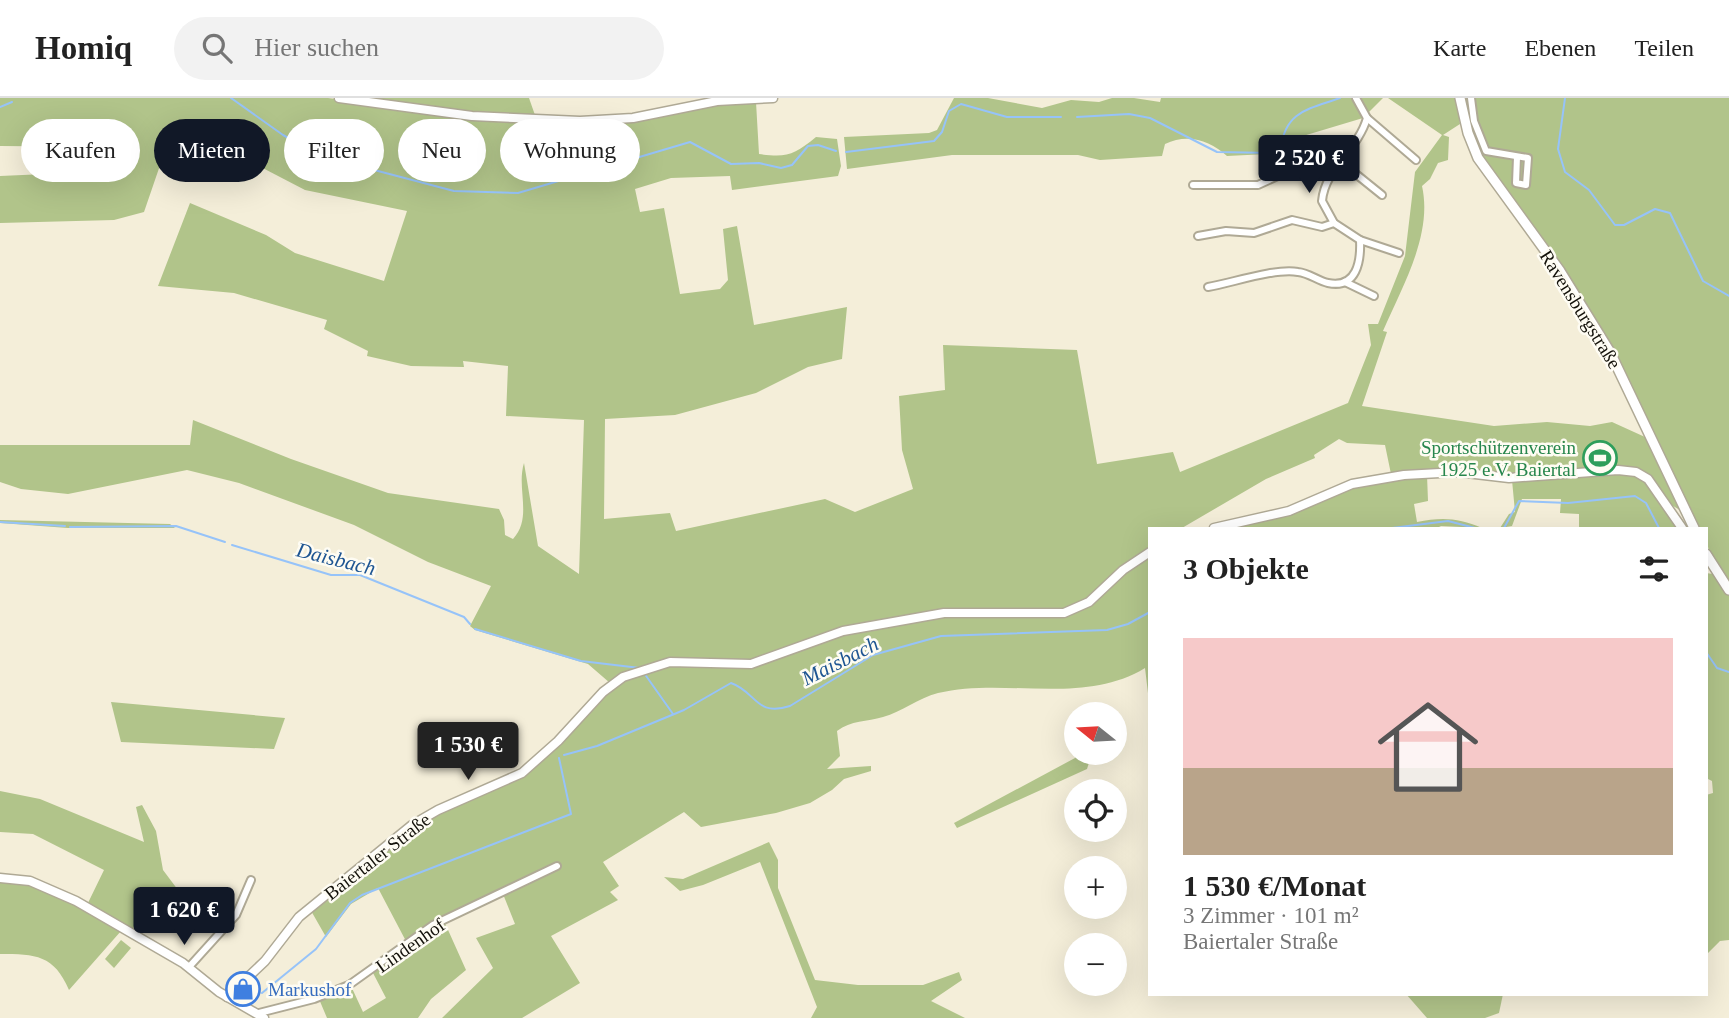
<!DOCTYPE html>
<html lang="de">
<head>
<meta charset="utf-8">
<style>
	body { margin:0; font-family:Georgia,serif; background:#f2f2f2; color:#222; height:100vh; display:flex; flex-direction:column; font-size:26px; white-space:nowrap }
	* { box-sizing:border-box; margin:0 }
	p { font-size:23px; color:#767676 }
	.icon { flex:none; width:38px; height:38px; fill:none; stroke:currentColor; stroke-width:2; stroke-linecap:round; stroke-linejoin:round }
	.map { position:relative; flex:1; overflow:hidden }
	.sheet { position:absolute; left:1148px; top:429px; width:560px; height:469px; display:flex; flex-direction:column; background:#fff; border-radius:0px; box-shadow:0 7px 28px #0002 }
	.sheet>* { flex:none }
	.top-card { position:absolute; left:21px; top:21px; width:665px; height:63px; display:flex; gap:14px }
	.needle { width:46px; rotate:288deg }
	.tools { position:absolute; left:1064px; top:604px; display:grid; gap:14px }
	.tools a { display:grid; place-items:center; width:63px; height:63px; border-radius:50%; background:#fff; box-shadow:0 7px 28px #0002; font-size:35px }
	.price { position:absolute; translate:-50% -60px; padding:0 16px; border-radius:7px; background:#111827; color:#fff; font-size:23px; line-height:46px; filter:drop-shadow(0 2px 4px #0008) }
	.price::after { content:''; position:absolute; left:50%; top:42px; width:21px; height:16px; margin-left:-10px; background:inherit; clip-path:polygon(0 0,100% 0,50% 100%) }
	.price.current { background:#222; color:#fff }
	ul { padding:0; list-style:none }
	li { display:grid; align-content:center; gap:14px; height:371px; padding:0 35px }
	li+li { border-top:2px solid #e0e0e0 }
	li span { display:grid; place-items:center; height:217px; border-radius:0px; color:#555 }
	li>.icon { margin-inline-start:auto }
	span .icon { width:126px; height:126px; fill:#fffc; stroke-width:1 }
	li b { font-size:30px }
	h2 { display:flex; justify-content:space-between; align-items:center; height:84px; padding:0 35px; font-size:30px }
	.pill { padding:0 24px; border-radius:32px; background:#fff; box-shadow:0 7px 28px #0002; font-size:24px; line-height:63px }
	.pill.current { background:#111827; color:#fff }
	header { display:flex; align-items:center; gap:42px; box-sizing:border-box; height:98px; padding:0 35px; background:#fff; border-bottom:2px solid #e0e0e0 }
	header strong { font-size:33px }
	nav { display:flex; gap:38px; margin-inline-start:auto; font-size:24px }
	.search { width:490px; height:63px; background:#f2f2f2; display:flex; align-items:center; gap:18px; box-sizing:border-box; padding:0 24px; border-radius:38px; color:#767676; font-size:26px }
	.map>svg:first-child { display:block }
	.green { fill:#b1c48a }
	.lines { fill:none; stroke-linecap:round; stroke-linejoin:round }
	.stream { stroke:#96c3f9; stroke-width:2 }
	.minor-casing { stroke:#afa995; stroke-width:10 }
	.tertiary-casing { stroke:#afa995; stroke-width:11 }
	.secondary-casing { stroke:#afa995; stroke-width:12 }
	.minor { stroke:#fff; stroke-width:6 }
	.tertiary { stroke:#fff; stroke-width:8 }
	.secondary { stroke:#fff; stroke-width:9 }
	.labels { text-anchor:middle; stroke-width:5; stroke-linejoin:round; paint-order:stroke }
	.street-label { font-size:19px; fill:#13110a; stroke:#fefcf3 }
	.leisure-label { font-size:19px; fill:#27864d; stroke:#fefcf3; text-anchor:end }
	.shop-label { font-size:19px; fill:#366cbe; stroke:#fefcf3; text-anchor:start }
	.water-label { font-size:21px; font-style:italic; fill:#1e5592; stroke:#fefcf3 }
</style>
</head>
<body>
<header>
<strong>Homiq</strong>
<div class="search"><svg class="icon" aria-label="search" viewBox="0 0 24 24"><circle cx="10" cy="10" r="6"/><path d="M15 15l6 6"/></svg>Hier suchen</div>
<nav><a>Karte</a><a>Ebenen</a><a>Teilen</a></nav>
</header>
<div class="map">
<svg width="1729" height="920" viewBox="0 0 1729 920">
	<rect width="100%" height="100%" fill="#f4eed9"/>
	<g class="green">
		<path d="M0 0H328L521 25 581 24 712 7 756 4 759 56C787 60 794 57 816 39L837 41 841 68 838 78 732 92 730 78 671 80 635 91 640 114 664 110 680 196 720 191 728 182 723 131 737 128 754 227 847 209 842 261 808 269 756 295 675 317 605 321 604 421 670 415 676 433 825 401 855 414 913 391 902 352 899 298 945 292 943 247 1077 252 1097 366 1173 354 1180 374 1348 305 1371 247 1368 226H1378L1405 158 1415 74 1442 37 1388 0H1457L1460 26 1443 37 1449 39 1448 62 1438 65 1430 81 1422 88C1433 137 1402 189 1383 233L1387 234 1362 308 1494 328 1547 324 1590 328 1612 324 1645 339 1683 414 1670 406 1679 430H1579V416L1560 415 1561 401H1522L1512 428 1500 430 1509 416 1515 414 1512 382 1625 373V368L1507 376H1391L1385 347 1347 345 1339 341 1314 357 1315 360 1266 381 1182 430H1150V452L1090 501 1057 514 948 511 893 520 808 542 754 562 722 564 679 560 651 566 610 585 588 566 475 532 470 528 491 488 428 464 354 427 239 385 187 372 68 396 21 391 0 384V347H190L193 322 291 361 388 395 499 411 504 422 505 437 513 441C533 419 516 391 524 365L538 448 579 476 584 322 506 318 508 268 463 263 464 269 411 268 367 258 368 253 324 231 327 222 234 195 158 188 190 105 266 137 295 155 384 183 407 113 305 92 220 48 211 59 186 47H167L144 114 114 122 0 125V78L114 73 117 49 0 48Z"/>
		<path d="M355 0H529L536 20Z"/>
		<path d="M954 0H988L1042 10 1071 2 1099 4 1112 0H1134L1160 4 1161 0H1383L1363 20 1293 41 1289 55 1227 58C1210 42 1187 35 1165 46L1162 58 1100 62 1078 57H952L847 71 844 39 929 35 937 32Z"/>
		<path d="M1465 0H1729V486C1714 468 1706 454 1706 430H1697C1661 351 1624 272 1580 196 1542 132 1472 77 1465 0Z"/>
		<path d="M1427 377 1428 403 1414 406 1417 424C1442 419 1459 420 1482 430L1441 428 1437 430H1225L1350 390Z"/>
		<path d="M0 422 170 426 175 430H68L0 425Z"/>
		<path d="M1150 455V612L1145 570C1083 608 1004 579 938 595 918 600 902 614 883 619 867 624 851 622 837 633L840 658 827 671 871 668V673L844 681 832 692 810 705 776 715 701 729 684 714 603 764 619 788 610 794 618 802 551 838 580 885 522 920H442L493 870 476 840 515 826 503 796 444 823 466 872 431 901 418 920H327L319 901 351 888 363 914 386 900 373 875 408 847 378 790 351 806 326 839 310 811 415 727 510 684 620 583 670 565 749 569 762 566 834 538 933 519 1069 516Z"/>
		<path d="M1706 475 1713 476 1729 498V842L1720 843 1706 857V697L1713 695 1712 683 1706 680Z"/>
		<path d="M111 604 285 620 274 651 121 644Z"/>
		<path d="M1077 655H1092L1087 671 957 730 954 725 1075 660Z"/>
		<path d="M0 693 40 701 144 744 136 709 142 707 156 733 163 772 187 804 167 823 155 801 133 832 87 807 104 772 33 736 0 734Z"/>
		<path d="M769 744 778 762V790L815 882 858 887H923L959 874 962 882 931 903 965 920H811L817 909 760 764 703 787 680 793 664 779 683 781Z"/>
		<path d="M0 783 32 786 77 807 121 833 69 892C54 857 36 856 0 856Z"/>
		<path d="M121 842 131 850 114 870 105 861Z"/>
		<path d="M1406 896H1503L1499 915 1485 920H1427Z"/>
	</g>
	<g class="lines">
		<g class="stream">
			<path d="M231 0 283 37 321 58 454 93 518 95 690 44 731 66 759 65 781 70 792 67 808 48 818 47 836 53"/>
			<path d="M1565 0 1558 51 1565 74 1589 92 1615 127H1624L1655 111 1670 115 1703 183 1729 198"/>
			<path d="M0 9 12 4"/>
			<path d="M1077 19 1129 16 1150 20 1217 54 1274 55 1281 50C1285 13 1309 11 1340 0"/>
			<path d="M846 54 934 43 942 34 949 13 961 6 1007 19H1061"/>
			<path d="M0 424 65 428"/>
			<path d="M70 429 176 428 225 444"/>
			<path d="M1392 430 1448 423 1475 430"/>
			<path d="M1504 430 1519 403 1568 405 1635 398 1646 405 1659 430"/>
			<path d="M232 447 331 477H360L464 519 470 526"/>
			<path d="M475 531 581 563 640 570"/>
			<path d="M1706 554 1717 570 1729 574"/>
			<path d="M644 575 673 616"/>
			<path d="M564 657 597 648 684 612 731 585C757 594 755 619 790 608L873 557 941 538 1107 532 1128 526 1150 514"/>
			<path d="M262 895 316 851 350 805 362 797 571 716 559 660"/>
		</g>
		<g class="minor-casing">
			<g id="minor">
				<path d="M1471 0 1474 23 1486 53 1528 60 1526 87 1516 85 1517 59"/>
				<path d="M1367 20 1416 62"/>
				<path d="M1341 64 1382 97"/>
				<path d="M1193 87H1258L1293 71H1313L1330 75"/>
				<path d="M1198 138 1226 133 1254 135 1292 122 1322 129 1334 125"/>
				<path d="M1360 142 1399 155"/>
				<path d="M1345 184 1374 198"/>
				<path d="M1208 189C1232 185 1274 170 1298 174 1309 175 1318 183 1328 185 1357 191 1361 163 1360 142L1334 125 1322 103C1325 70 1358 52 1367 20L1356 0"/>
				<path d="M189 869 236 817 251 782"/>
				<path d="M259 915 314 901 349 887 433 827 557 768"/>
			</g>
		</g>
		<g class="tertiary-casing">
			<g id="tertiary">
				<path d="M339 0 472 18 580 23 633 20 717 3 773 0"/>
				<path d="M1214 430 1289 413 1352 386 1404 377 1458 374 1509 380 1618 372 1636 374 1648 381 1682 430"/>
				<path d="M0 780 30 783 76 803 183 865 219 894 264 920"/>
				<path d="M227 899 265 863 299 819 412 727 438 712 522 675 558 643 603 594 623 579 670 564 751 566 843 533 944 515H1064L1089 504 1123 472 1150 454"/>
			</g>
		</g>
		<g class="secondary-casing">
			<g id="secondary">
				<path d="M1460 0 1468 35 1478 60 1560 173 1610 254 1694 430"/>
				<path d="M1706 456 1729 492"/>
			</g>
		</g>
		<use href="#minor" class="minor"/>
		<use href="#tertiary" class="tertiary"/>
		<use href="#secondary" class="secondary"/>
	</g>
	<defs>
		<g id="stadium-ring" transform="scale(1.75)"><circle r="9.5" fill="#fefcf3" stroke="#2e9e5b" stroke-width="1.5"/><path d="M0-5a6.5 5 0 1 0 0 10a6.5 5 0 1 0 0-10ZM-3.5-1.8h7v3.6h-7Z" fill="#2e9e5b"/></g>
		<g id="shop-ring" transform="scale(1.75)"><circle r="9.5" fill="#fefcf3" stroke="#3f7fe0" stroke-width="1.5"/><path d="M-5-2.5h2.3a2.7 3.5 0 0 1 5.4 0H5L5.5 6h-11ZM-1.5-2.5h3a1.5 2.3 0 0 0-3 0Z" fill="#3f7fe0"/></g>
	</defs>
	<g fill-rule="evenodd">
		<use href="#stadium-ring" x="1600" y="360"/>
		<use href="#shop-ring" x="243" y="891"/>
	</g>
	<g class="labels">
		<g class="street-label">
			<text transform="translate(1581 211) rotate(58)" y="7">Ravensburgstraße</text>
			<text transform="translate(377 758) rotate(-38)" y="7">Baiertaler Straße</text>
			<text transform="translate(410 847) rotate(-35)" y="7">Lindenhof</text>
		</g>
		<g class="leisure-label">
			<text x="1576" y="356">Sportschützenverein<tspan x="1576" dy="22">1925 e.V. Baiertal</tspan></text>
		</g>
		<g class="shop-label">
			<text x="268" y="898">Markushof</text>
		</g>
		<g class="water-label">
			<text transform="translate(336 461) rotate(14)" y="7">Daisbach</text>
			<text transform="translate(840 563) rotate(-27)" y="7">Maisbach</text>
		</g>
	</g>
</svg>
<div class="tools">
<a><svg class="needle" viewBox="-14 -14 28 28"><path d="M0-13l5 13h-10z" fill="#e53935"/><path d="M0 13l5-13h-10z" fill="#767676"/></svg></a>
<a><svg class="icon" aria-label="locate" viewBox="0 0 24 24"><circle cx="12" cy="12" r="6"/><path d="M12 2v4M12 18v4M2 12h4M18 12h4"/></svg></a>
<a>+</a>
<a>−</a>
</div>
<b class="price" style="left:1309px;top:97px">2 520 €</b>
<b class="price current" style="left:468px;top:684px">1 530 €</b>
<b class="price" style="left:184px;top:849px">1 620 €</b>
<div class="top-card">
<a class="pill">Kaufen</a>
<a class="pill current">Mieten</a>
<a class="pill">Filter</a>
<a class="pill">Neu</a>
<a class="pill">Wohnung</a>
</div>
<section class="sheet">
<h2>3 Objekte<svg class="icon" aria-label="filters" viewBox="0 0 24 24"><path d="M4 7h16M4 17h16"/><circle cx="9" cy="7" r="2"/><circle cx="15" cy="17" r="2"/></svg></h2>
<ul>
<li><span style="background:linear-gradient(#f6c9c9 60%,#b9a48a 0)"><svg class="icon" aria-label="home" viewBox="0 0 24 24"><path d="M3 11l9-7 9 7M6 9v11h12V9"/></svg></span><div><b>1 530 €/Monat</b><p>3 Zimmer · 101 m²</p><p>Baiertaler Straße</p></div></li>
</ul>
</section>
</div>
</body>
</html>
